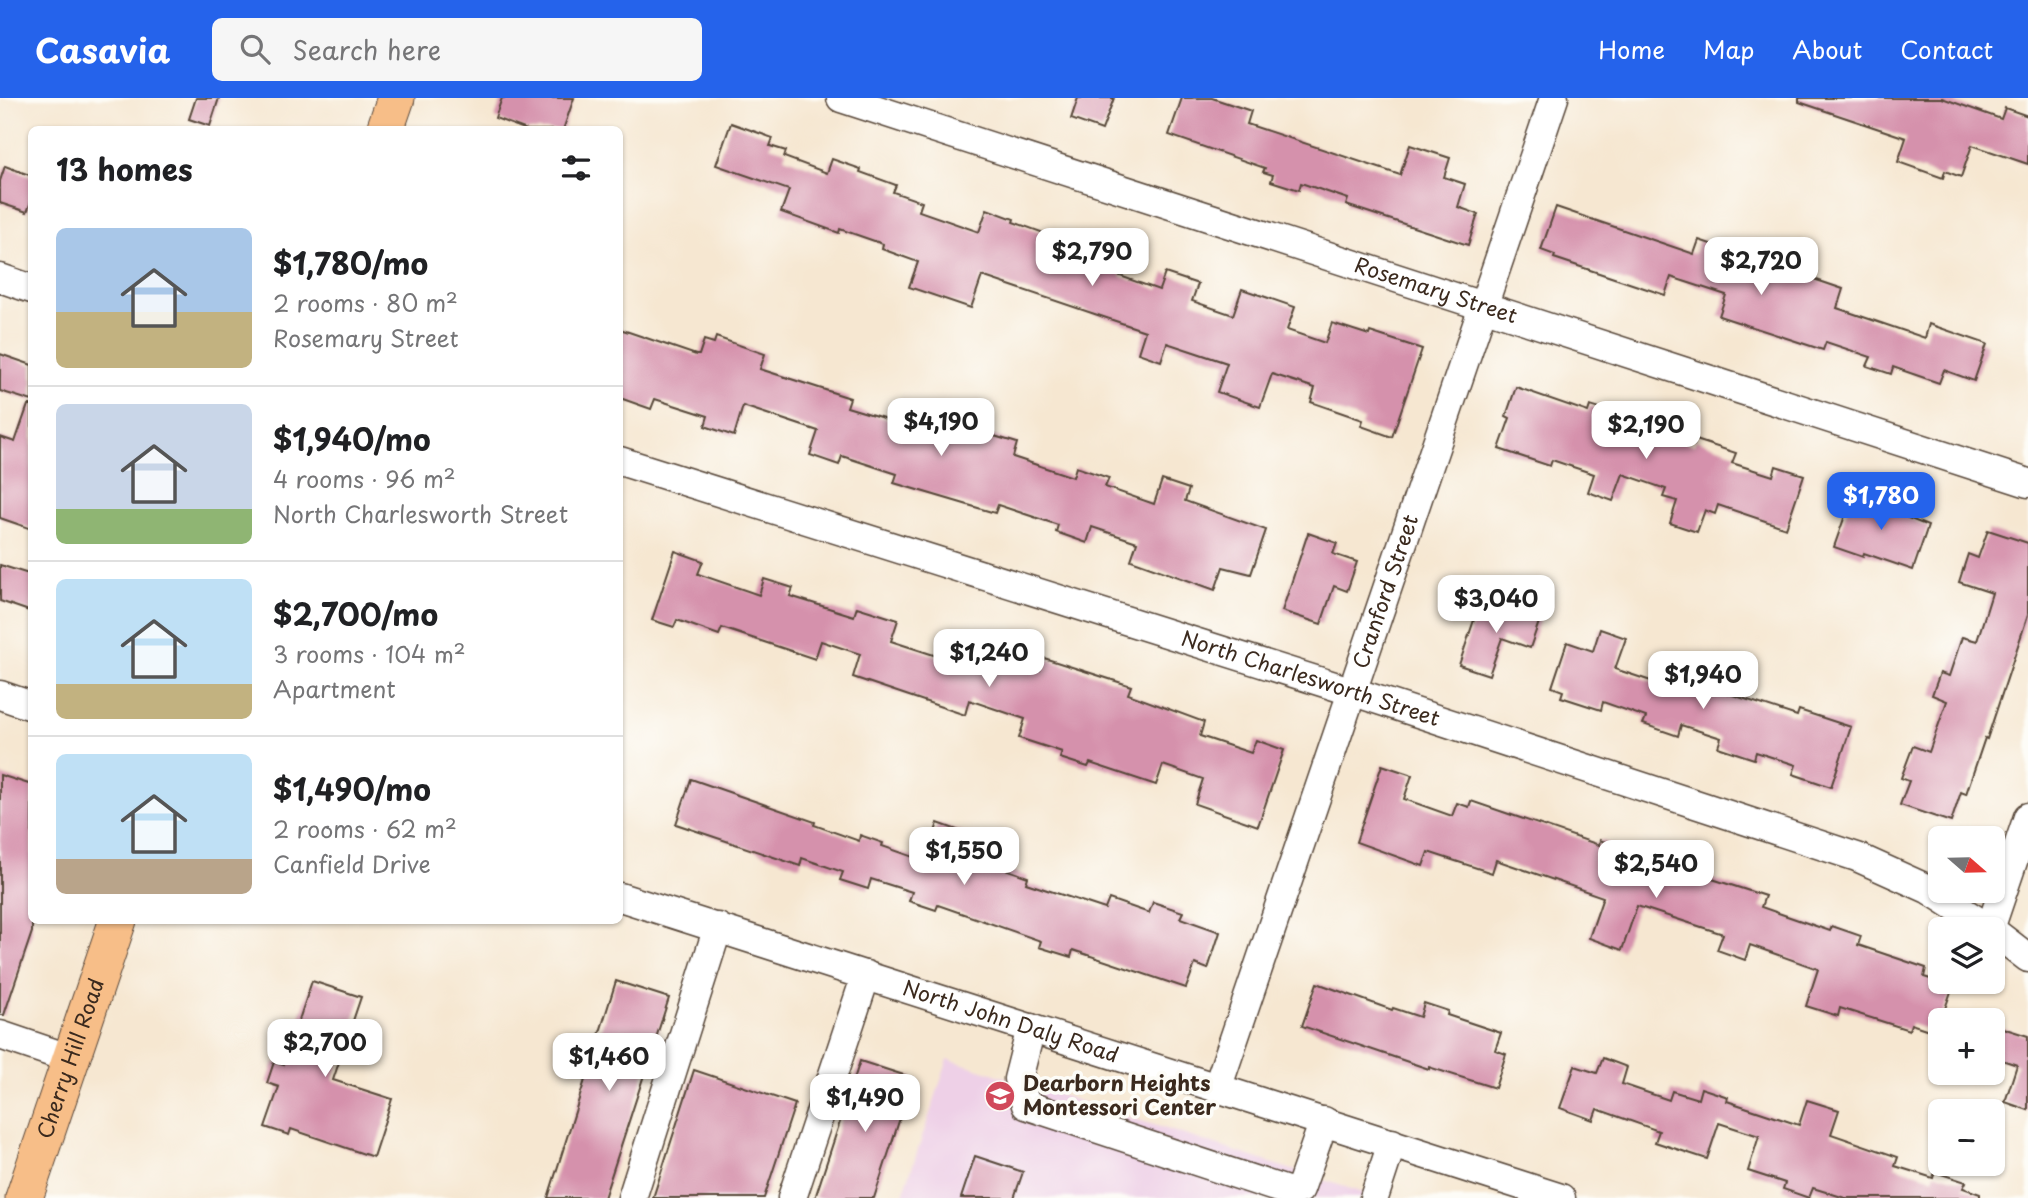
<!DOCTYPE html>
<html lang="en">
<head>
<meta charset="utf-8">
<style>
	body { margin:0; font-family:"Playpen Sans",sans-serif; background:#f6f6f6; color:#202124; height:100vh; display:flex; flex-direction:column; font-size:26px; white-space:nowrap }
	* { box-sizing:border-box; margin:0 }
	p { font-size:23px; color:#757577 }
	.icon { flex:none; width:38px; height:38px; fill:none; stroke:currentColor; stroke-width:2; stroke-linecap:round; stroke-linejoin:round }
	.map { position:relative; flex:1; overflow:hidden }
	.panel { position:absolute; left:28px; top:28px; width:595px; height:798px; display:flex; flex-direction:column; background:#fff; border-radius:10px; box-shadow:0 2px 5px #0004 }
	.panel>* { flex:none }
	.needle { width:46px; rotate:110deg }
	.buttons { position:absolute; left:1928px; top:728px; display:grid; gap:14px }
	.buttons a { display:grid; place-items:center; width:77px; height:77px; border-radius:10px; background:#fff; box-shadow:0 2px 5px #0004; font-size:35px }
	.price { position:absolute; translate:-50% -60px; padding:0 16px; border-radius:14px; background:#fff; color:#222; font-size:23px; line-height:46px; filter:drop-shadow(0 2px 4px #0008) }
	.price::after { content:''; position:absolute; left:50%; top:42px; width:21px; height:16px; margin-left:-10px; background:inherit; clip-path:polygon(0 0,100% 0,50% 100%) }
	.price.active { background:#2563eb; color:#fff }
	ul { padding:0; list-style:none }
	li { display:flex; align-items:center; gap:21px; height:175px; padding:0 28px }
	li+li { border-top:2px solid #e0e0e0 }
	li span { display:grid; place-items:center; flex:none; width:196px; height:140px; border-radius:10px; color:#555 }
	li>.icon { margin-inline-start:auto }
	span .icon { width:84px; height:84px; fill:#fffc; stroke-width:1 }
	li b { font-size:30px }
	h2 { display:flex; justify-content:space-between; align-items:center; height:84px; padding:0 28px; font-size:30px }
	header { display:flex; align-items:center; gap:42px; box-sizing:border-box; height:98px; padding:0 35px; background:#2563eb; color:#fff }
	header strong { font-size:33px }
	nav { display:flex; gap:38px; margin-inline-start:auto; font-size:24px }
	.search { width:490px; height:63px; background:#f6f6f6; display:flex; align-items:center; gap:18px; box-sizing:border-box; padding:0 24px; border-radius:10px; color:#757577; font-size:26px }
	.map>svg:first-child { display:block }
	.built { fill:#eed0e7 }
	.building { fill:#d591ac }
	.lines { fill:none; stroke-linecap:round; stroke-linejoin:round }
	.minor-casing { stroke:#574639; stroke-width:31 }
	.major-casing { stroke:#574639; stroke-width:39 }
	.minor { stroke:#fff; stroke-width:28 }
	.major { stroke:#f7be88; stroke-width:37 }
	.labels { text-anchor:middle; stroke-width:7; stroke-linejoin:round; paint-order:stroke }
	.street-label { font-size:21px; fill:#3b2a1e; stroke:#fdfcf7 }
	.poi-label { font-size:21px; font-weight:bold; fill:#3b2a1e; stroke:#fdfcf7; text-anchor:start }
</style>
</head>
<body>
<header>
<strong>Casavia</strong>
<div class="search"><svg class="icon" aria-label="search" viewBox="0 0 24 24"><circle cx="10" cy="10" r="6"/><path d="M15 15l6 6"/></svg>Search here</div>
<nav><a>Home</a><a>Map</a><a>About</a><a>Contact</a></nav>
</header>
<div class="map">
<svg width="2028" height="1100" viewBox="0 0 2028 1100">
	<rect width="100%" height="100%" fill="#fdfcf7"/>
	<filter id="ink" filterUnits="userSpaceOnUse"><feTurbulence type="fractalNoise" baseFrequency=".0143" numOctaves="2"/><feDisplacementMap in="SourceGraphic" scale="14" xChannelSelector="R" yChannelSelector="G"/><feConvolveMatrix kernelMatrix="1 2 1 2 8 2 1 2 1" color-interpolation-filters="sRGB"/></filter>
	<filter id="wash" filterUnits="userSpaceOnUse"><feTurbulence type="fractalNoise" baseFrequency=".00686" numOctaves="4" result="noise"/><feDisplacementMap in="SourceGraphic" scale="28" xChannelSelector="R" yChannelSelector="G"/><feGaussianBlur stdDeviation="1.57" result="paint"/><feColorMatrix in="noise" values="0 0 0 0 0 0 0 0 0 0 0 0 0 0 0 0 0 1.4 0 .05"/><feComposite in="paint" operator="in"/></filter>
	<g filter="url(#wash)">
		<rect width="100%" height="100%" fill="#f6e7d1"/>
		<path class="built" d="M948 961 1182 1036 1379 1100H902Z"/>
		<g id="blocks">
			<g class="building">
				<path d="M196 0H219L210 28 189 21Z"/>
				<path d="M502 0H574L563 32H527L495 20Z"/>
				<path d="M1078 0H1114L1102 32 1071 21Z"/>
				<path d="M1182 0H1212L1251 13 1247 26 1400 77 1410 47 1450 60 1444 79 1465 86 1458 109 1478 116 1468 147 1346 107 1348 101 1301 85 1299 92 1271 83 1273 77 1263 74 1265 70 1169 37Z"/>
				<path d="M1799 0H1942L2001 21 2005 10 2028 18V66L1972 47 1961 79 1945 73 1943 80 1898 64 1906 40 1799 4Z"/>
				<path d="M731 25 773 40 770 48 786 53 784 59 827 75 832 61 861 71 860 74 896 87 893 94 922 104 919 113 979 134 987 111 1014 121 1013 124 1058 140 1052 156 1092 169 1097 153 1126 162 1120 178 1159 192 1165 175 1198 186 1192 203 1233 217 1242 191 1295 209 1287 232 1325 245 1332 225 1369 237 1370 234 1422 251 1392 339 1361 328 1363 322 1311 304 1315 290 1272 276 1260 309 1217 294 1227 265 1167 245 1161 263 1138 255 1145 233 982 178 971 210 909 189 918 164 882 151 883 146 840 131 839 135 781 114 789 92 716 67Z"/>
				<path d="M5 68 32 78V101L27 114 0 105V83Z"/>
				<path d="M1556 109 1694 156 1699 142 1843 191 1837 210 1925 240 1929 226 1987 246 1974 283 1944 272 1939 285 1893 269 1891 276 1867 268 1871 259 1826 244 1823 252 1719 218 1726 197 1671 179 1665 197 1554 160 1555 157 1541 152Z"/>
				<path d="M620 231 696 257H699L704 242 714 245 716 239 765 256 760 271 850 300 847 309 913 329 914 327 925 330 929 318 1017 345 1013 359 1073 379 1076 369 1109 380 1105 389 1154 406 1162 382 1189 391 1185 403 1266 432 1251 476 1223 469 1215 492 1131 462 1137 444 1092 429 1087 445 1056 434 1058 427 998 407 995 415 894 385 897 376 842 358 839 367 810 357 818 333 743 308 734 338 705 328 708 318 655 301 651 311 620 300Z"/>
				<path d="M0 256 32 267V303L0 293Z"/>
				<path d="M1516 289 1588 314 1590 308 1619 317 1618 321 1694 347 1696 342 1736 355 1732 365 1773 378 1776 368 1804 377 1786 430 1718 407 1715 416 1705 412 1697 434 1670 425 1677 403 1663 399 1666 391 1623 376 1613 403 1588 394 1594 376 1552 362 1550 368 1499 351 1510 320 1506 318Z"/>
				<path d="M28 307H32V431L0 420V339L15 344Z"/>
				<path d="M1853 395 1911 414 1908 420 1928 428 1913 472 1864 455 1863 459 1834 449Z"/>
				<path d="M1988 432 2028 445V517L1987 641 1985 640 1966 696 1961 694 1951 724 1900 707 1909 683 1901 680 1913 648 1929 654 1947 603 1932 597 1940 575 1949 578 1962 539 1977 543 1992 495 1959 484 1968 456 1978 460Z"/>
				<path d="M1308 435 1337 445 1333 456 1357 464 1347 493 1334 488 1321 526 1282 513Z"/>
				<path d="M675 453 703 463 698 476 759 497 764 481 793 490 790 498 854 518 857 509 898 522 891 543 949 562 954 547 981 556 982 552 1040 572 1044 560 1131 588 1128 596 1204 624 1200 638 1251 655 1256 642 1284 652 1258 728 1195 706 1203 681 1163 667 1156 687 1090 665 1088 669 1060 660 1062 654 1019 640 1025 621 969 602 965 617 853 579 860 556 821 543 815 561 722 530 719 537 677 522 674 529 652 522Z"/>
				<path d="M0 467 32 477V514L0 503Z"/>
				<path d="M1481 501 1540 521 1530 550 1502 540 1489 577 1459 567Z"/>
				<path d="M1600 531 1626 540 1615 571 1672 590 1677 575 1697 582 1696 585 1797 618 1799 612 1851 629 1831 689 1793 676 1796 667 1756 654 1754 661 1718 649 1721 640 1681 627 1678 638 1643 626 1646 619 1603 604 1601 612 1561 599 1563 593 1552 589 1567 544 1593 553Z"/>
				<path d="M1382 667 1412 677 1404 701 1452 718 1457 705 1469 709 1471 703 1599 747 1600 742 1653 762 1765 798 1761 809 1830 833 1832 828 1861 838 1858 847 1926 870 1924 879 1953 888 1941 922V936L1911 926 1909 932 1840 910 1838 918 1806 908 1818 871 1750 847 1745 862 1717 852 1723 836 1637 808 1622 852 1589 840 1603 799 1496 762 1492 775 1428 754 1423 768 1356 744Z"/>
				<path d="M0 677 32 687V834L4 917H0Z"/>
				<path d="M691 681 815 724 814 727 859 743 860 737 883 745 882 748 925 763 938 725 963 734 956 754 1028 779 1026 785 1105 811 1109 801 1149 815 1153 804 1183 814 1180 820 1220 834 1208 871 1195 866 1186 890 1073 852 1071 859 1039 849 1041 843 938 807 936 812 909 803 912 794 871 781 868 791 840 782 843 774 802 760 800 768 676 726Z"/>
				<path d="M312 883 361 899 333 982 392 1001 373 1059 291 1031 289 1037 265 1029 279 989 267 985 274 964 284 967Z"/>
				<path d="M616 883 669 900 604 1100H548Z"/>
				<path d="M1317 885 1392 912 1393 910 1420 919 1424 905 1448 913 1447 917 1501 935 1495 952 1506 956 1495 990 1429 969V971L1302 928Z"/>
				<path d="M1993 927 2028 938V1012L2005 1004 2017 967 1993 959Z"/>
				<path d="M1603 960 1627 969 1622 986 1669 1002 1672 993 1698 1001 1701 990 1728 999 1727 1003 1799 1027 1807 1002 1839 1012 1831 1036 1898 1059 1895 1068 1933 1080 1935 1074 1966 1084 1963 1090 1980 1096V1100H1845L1813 1090 1809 1100 1783 1091 1785 1085 1748 1073 1759 1038 1719 1025 1707 1061 1655 1044 1659 1033 1597 1011 1593 1022 1560 1010 1575 968 1597 975Z"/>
				<path d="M860 963 913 980 874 1100H815Z"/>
				<path d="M694 972 795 1006 764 1100H653Z"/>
				<path d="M975 1058 1023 1074 1014 1100H961Z"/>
			</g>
		</g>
	</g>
	<g filter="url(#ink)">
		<use href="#blocks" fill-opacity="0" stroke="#574639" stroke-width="2"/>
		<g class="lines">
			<g class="minor-casing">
				<g id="minor">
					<path id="s1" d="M841 0 2028 385"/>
					<path d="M0 180 32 191"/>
					<path id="s2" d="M620 363 1363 597 1857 759 1928 791 1990 831"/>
					<path d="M0 597 32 608"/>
					<path id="s3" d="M620 799 1561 1100"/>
					<path d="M1990 831 2028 719"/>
					<path d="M1993 833 2028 860"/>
					<path d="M1031 930 1018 981 1026 1007 1287 1093 1300 1091 1324 1023"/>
					<path d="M0 937 71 961"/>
					<path id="s4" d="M1218 988 1554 0"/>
					<path d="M632 1100 718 829"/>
					<path d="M792 1100 866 877"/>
					<path d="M1374 1100 1392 1045"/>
				</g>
			</g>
			<g class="major-casing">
				<g id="major">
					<path d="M385 32 396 0"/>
					<path id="s5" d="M24 1100 118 822"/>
				</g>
			</g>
			<use href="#minor" class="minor"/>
			<use href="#major" class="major"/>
		</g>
	</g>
	<defs>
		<g id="school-disc" transform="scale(1.575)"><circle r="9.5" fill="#d1495b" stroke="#fdfcf7"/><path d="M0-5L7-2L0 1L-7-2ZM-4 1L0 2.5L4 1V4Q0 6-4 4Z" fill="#fff"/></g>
	</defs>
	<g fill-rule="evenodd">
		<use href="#school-disc" x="1000" y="998"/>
	</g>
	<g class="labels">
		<g class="street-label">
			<text dy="7" stroke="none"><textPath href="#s1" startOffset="625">Rosemary Street</textPath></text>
			<text dy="7" stroke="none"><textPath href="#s4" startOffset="522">Cranford Street</textPath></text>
			<text dy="7" stroke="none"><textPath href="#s2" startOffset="724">North Charlesworth Street</textPath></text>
			<text dy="7" stroke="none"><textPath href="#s3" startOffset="410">North John Daly Road</textPath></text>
			<text dy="7" stroke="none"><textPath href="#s5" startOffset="147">Cherry Hill Road</textPath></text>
		</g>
		<g class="poi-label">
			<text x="1023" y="993">Dearborn Heights<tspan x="1023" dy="24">Montessori Center</tspan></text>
		</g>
	</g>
</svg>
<div class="buttons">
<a><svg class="needle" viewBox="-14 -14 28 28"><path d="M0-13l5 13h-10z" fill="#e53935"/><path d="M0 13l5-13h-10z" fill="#757577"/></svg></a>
<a><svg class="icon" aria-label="layers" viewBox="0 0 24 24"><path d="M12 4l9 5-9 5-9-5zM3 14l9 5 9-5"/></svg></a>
<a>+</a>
<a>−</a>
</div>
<b class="price" style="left:1092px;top:190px">$2,790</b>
<b class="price" style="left:1761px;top:199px">$2,720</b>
<b class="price" style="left:941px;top:360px">$4,190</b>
<b class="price" style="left:1646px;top:363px">$2,190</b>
<b class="price active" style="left:1881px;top:434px">$1,780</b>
<b class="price" style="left:1496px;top:537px">$3,040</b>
<b class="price" style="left:989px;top:591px">$1,240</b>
<b class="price" style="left:1703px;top:613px">$1,940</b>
<b class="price" style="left:964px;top:789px">$1,550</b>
<b class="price" style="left:1656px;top:802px">$2,540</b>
<b class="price" style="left:325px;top:981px">$2,700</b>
<b class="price" style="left:609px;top:995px">$1,460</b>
<b class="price" style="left:865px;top:1036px">$1,490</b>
<section class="panel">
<h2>13 homes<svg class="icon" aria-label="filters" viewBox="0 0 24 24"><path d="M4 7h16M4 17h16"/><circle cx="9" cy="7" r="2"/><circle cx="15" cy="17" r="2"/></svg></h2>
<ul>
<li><span style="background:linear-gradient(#a9c7e8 60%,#c2b280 0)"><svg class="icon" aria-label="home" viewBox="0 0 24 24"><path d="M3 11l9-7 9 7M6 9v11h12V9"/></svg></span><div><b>$1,780/mo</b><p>2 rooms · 80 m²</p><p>Rosemary Street</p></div></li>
<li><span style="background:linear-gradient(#c9d6e8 75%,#8fb573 0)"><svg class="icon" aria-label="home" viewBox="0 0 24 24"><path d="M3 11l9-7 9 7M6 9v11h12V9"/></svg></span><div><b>$1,940/mo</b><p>4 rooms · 96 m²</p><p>North Charlesworth Street</p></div></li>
<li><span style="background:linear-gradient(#bfe0f5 75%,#c2b280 0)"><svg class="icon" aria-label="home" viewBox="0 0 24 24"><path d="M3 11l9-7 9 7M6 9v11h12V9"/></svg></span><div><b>$2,700/mo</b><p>3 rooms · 104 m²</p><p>Apartment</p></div></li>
<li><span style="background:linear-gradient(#bfe0f5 75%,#b9a48a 0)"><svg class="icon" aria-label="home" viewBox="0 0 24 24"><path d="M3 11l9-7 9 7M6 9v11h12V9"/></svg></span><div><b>$1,490/mo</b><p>2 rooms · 62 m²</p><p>Canfield Drive</p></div></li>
</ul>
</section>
</div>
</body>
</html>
